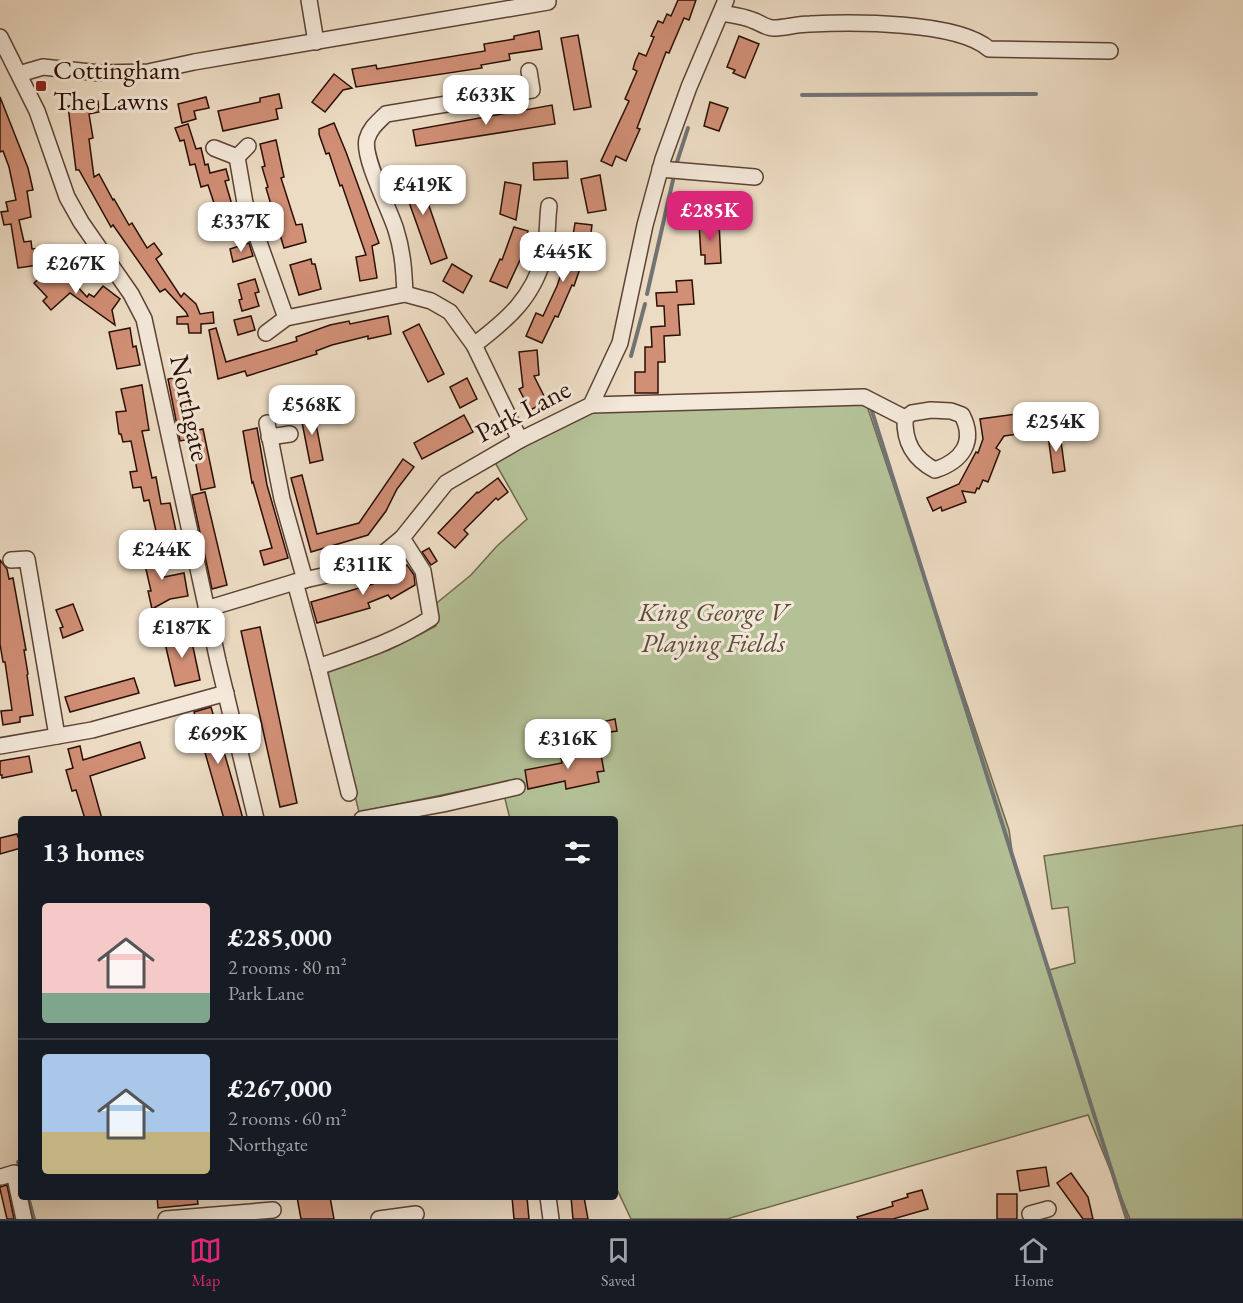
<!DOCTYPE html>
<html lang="en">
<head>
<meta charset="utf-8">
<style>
	body { margin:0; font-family:"EB Garamond",serif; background:#242831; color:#f1f3f6; height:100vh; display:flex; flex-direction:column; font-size:22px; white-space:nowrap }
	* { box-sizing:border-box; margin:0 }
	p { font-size:20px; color:#9ea1a6 }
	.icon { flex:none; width:33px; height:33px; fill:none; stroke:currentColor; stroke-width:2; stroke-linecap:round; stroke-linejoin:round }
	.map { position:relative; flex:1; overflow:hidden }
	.panel { position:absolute; left:18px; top:816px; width:600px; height:384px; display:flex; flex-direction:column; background:#171b24; border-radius:6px; box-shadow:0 6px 24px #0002 }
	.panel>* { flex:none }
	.price { position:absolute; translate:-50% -51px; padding:0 14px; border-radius:12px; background:#fff; color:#222; font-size:20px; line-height:39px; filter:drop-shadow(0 2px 3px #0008) }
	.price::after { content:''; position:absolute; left:50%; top:36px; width:18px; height:14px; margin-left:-9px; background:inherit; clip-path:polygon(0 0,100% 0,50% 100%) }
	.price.selected { background:#db2777; color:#fff }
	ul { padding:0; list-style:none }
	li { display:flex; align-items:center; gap:18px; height:150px; padding:0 24px }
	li+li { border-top:2px solid #363941 }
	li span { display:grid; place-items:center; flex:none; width:168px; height:120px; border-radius:6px; color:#555 }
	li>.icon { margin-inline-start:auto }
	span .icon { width:72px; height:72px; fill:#fffc; stroke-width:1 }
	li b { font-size:26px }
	h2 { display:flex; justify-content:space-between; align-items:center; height:72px; padding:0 24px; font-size:26px }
	.dock { display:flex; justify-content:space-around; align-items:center; height:84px; border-top:2px solid #363941; background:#171b24; font-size:16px; color:#9ea1a6 }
	.dock a { display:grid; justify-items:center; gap:3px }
	.dock .selected { color:#db2777 }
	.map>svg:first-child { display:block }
	.green { fill:#b4c197; stroke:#70684e; stroke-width:1.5 }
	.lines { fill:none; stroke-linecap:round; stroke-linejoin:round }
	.stream { stroke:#717475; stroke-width:4 }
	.building { fill:#d18f76; stroke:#2b0f05; stroke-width:1.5 }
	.minor-casing { stroke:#5c4235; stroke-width:18 }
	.minor { stroke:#f3e8d9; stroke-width:15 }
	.poi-dot { fill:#8f2418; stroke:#f3e8d9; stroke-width:2 }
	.labels { text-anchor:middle; stroke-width:6; stroke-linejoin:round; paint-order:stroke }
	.poi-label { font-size:27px; fill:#2b0f05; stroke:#f3e8d9; text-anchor:start }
	.street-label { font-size:27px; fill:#2b0f05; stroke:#f3e8d9 }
	.park-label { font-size:27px; font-style:italic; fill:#5b4d38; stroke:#f3e8d9 }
</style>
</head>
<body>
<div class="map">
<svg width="1243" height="1219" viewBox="0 0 1243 1219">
	<rect width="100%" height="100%" fill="#eddcc4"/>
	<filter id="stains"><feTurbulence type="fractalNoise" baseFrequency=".00333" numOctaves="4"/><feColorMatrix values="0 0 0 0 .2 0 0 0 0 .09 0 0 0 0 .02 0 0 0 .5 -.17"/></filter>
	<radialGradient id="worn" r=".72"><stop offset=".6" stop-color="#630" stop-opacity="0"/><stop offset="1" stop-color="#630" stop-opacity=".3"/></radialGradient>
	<path class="green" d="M865 400 1009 830 1014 865 1049 970 1075 963 1068 907 1052 909 1044 856 1243 825V1219H1130L1088 1115 727 1219H631L615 1185V819H510L501 783 359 812 324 673 330 667 389 650 436 626 433 606 471 575 497 546 527 519 492 457 591 405Z"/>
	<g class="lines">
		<g class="stream">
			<path d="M802 95 1036 94"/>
			<path d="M676 165 688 128"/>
			<path d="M647 294 673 180"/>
			<path d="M631 356 645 304"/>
			<path d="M870 405 1127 1219"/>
			<path d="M18 1162 21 1173"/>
			<path d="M28 1197 34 1219"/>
		</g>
	</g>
	<g class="building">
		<path d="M678 0H696L689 20 684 18 669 53 666 52 637 128 640 129 626 161 616 156 612 166 601 161 629 101 625 99 637 71 633 69 635 62 639 53 646 56 654 37 651 36 658 21 663 23 667 14 671 16Z"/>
		<path d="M539 31 542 49 509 54 510 60 481 65 482 68 356 87 352 69 376 65 377 69 485 51 484 44 514 39V36Z"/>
		<path d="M578 35 591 107 574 110 561 38Z"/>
		<path d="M739 36 759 44 745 78 733 73 735 70 727 67Z"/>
		<path d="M334 74 352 88 343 90 325 112 312 102Z"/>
		<path d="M279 94 282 108 276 109 278 119 223 131 218 111 260 102V98Z"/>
		<path d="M0 97 28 168 33 190 27 191 31 217 19 220 24 242 31 241 32 249 42 248 45 264 18 268 11 224 4 225 1 212 8 211 6 202 16 200 9 167 3 151 0 152Z"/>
		<path d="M206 97 209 108 194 111 196 119 182 123 178 104Z"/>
		<path d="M98 101 99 112 89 114 93 138 89 139 94 177 99 174 113 200 114 199 129 225 132 223 147 248 154 243 162 254 156 259 181 297 184 293 196 304 200 314 213 312 214 323 201 324V333H189L188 324H177V317L188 316 186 312 165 289 160 292 113 225 111 227 79 170H76L68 106Z"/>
		<path d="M710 102 728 108 719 131 704 126Z"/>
		<path d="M552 105 555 124 416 146 413 130Z"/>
		<path d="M334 123 346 152 379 243 372 246 377 278 360 281 356 257 366 255 342 185 340 186 329 153 326 154 319 134V129Z"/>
		<path d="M188 124 196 149 201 148 205 165 208 164 210 173 226 169 229 180 225 181 232 205 235 204 238 217 220 221 208 185 201 187 195 164 190 165 184 140 180 141 175 128Z"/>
		<path d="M276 140 284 177 281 178 296 225 302 224 306 242 284 248 266 188 268 187 262 167 265 166 260 144Z"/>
		<path d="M567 161 568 178 534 180 533 163Z"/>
		<path d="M416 168 447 258 431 264 399 174Z"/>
		<path d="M600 175 606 210 588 213 581 179Z"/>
		<path d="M505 182 521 185 516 220 500 214Z"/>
		<path d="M719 222 721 263 705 264V255H701L699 223Z"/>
		<path d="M575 223 592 225 589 248H587L574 286 572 285 558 317 555 316 542 343 526 336 536 313 543 316 557 286 572 242Z"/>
		<path d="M514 227 528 231 520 260 507 288 490 281 500 259 502 260Z"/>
		<path d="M249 243 253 256 233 262 230 249Z"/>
		<path d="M311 259 312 264H315L321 289 299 295 290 265Z"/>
		<path d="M452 264 472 276 463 293 443 281Z"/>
		<path d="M49 269 58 279 65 273 87 297 89 294 94 297 103 286 120 299 112 310 115 325 70 293 51 310 43 301 47 297 34 283Z"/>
		<path d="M255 279 259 292 255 293 259 306 242 311 239 300 242 299 238 284Z"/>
		<path d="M692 280 694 304 678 305 680 335 664 336 665 362H658V393H635V372H645V347H652L651 327 665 326 664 306H657L656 293 677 292 676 281Z"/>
		<path d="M251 316 255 330 238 335 234 320Z"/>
		<path d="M388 316 391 334 368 339V336L332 345 316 351 317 354 247 376 245 371 218 379 209 330 216 328 226 362 297 341 296 337 330 325 349 321 350 324Z"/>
		<path d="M419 324 444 374 428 382 403 332Z"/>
		<path d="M130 328 133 347 136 346 140 365 117 369 109 332Z"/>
		<path d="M537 350 539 375 534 376 547 402 530 410 519 389 523 387 519 352Z"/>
		<path d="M183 376 187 402H185L190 432 203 429 215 487 201 490 191 439 180 441 168 379Z"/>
		<path d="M467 378 477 399 460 408 450 387Z"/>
		<path d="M142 385 149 430 142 431 152 478 156 477 161 504 170 503 177 536 158 540 149 500 144 501 141 487 133 488 130 472 137 471 131 441 123 442 121 434H119L116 412 126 411 121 389Z"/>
		<path d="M313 409 323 460 310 463 300 412Z"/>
		<path d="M1039 411 1041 431 1004 436 996 448 1000 451 988 482 983 480 979 489 977 488 975 493 962 491 966 502 942 511 941 507 933 511 927 498 959 484 976 452 978 453 983 439 980 419Z"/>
		<path d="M464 415 473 432 422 459 414 443Z"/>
		<path d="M257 428 267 485 288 558 264 565 260 551 272 548 253 482 252 483 243 431Z"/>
		<path d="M1060 434 1065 471 1053 473 1048 435Z"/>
		<path d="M403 459 414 467 397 489 386 511 368 535 311 552 291 478 302 475 317 534 359 523Z"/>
		<path d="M498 478 508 492 498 500 496 498 464 530 468 534 455 548 438 533 477 492 478 493Z"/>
		<path d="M205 492 227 585 212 589 192 495Z"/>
		<path d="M429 548 437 561 431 565 422 552Z"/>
		<path d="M157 549 164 577 184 573 188 596 170 599 152 609 148 591H151L142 552Z"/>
		<path d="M0 560 7 569 9 579 13 578 26 650H24L28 674 27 675 33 715 20 717V722L3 725 1 711 12 710 5 662H3L0 644Z"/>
		<path d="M407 565 414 575 415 585 391 599 388 595 368 603 370 608 317 623 311 602 373 584Z"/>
		<path d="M73 604 83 630 63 638 60 628 63 627 56 610Z"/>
		<path d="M260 627 297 803 280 807 241 631Z"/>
		<path d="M190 633 200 680 175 686 164 639Z"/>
		<path d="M134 678 139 693 70 712 65 697Z"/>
		<path d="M211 707 235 790 243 819H224L202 742 194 712Z"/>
		<path d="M615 719 617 731 604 733 602 722Z"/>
		<path d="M140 742 145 758 90 776 102 819H85L76 790 72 791 66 770 73 768 68 749 80 746 83 760Z"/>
		<path d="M592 747 594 756 601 755 604 771 597 772 599 782 566 789 565 781 528 789 525 770 562 763 560 753Z"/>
		<path d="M29 756 32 772 2 778V775H0V761Z"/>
		<path d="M17 834 18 837 21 836V848L0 854V838Z"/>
		<path d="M1046 1167 1049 1186 1020 1191 1017 1171Z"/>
		<path d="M1071 1173 1088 1197 1093 1219H1083L1057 1183Z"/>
		<path d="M7 1185 14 1219H7L0 1189V1187Z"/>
		<path d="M922 1190 928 1209 893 1219H858L857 1217 893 1206 892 1202 908 1197 907 1194Z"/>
		<rect x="997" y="1194" width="20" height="25"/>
		<path d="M157 1197H197L198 1204 158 1208Z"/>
		<path d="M297 1197H330L334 1219H301Z"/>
		<path d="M512 1197H527L529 1219H514Z"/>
		<path d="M571 1197H584L588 1219H573Z"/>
	</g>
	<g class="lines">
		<g class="minor-casing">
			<g id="minor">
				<path d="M309 0 316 42"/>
				<path d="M721 13C731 15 742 16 752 20 759 22 766 28 773 28 785 28 797 24 810 24 852 22 957 21 989 49L1110 51"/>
				<path d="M0 37 37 111 67 197 81 222 131 294 144 319 218 661 256 819"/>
				<path d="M19 74 43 67 100 73 148 72 194 62 548 2 547 0"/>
				<path d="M214 148 237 157 248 146"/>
				<path d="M237 157 245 203 286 318 405 294 431 301 450 312 474 345 520 440"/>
				<path d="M660 169 755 177"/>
				<path d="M405 294C404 272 403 252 396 230 390 210 362 157 367 139 370 128 378 122 386 114L532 90 529 71"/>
				<path d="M266 333 286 318"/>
				<path d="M474 345C507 320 533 298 544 256 548 240 547 222 549 206"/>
				<path d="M591 405 864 397 905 418"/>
				<path d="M931 410 951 411 962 415C976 442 962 461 935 470 914 459 904 443 905 418L912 413Z"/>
				<path d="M267 423 282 499 305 580"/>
				<path d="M269 437 290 434"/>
				<path d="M11 560 27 559 57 736"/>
				<path d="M295 582 318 667 349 793"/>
				<path d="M206 609 295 582 368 566 402 538 446 483 520 440 591 405 620 343 645 225 663 159 689 87 726 0"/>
				<path d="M318 667C358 653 396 641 431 618L423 571 402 538"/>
				<path d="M0 746 92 730 226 693"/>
				<path d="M362 819 443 804 517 787"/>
				<path d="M1 1177 14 1173 24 1219"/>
				<path d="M548 1197 551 1219"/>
				<path d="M1030 1214 1048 1209"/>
				<path d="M166 1219 273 1210"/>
				<path d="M379 1219 416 1214"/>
			</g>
		</g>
		<use href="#minor" class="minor"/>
	</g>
	<rect class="poi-dot" x="35" y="80" width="12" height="12" rx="3"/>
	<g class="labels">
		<g class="poi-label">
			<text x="53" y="79">Cottingham<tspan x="53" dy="31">The Lawns</tspan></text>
		</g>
		<g class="street-label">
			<text transform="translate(190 408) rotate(78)" y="9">Northgate</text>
			<text transform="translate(523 411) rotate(-28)" y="9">Park Lane</text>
		</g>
		<g class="park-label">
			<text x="713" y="621">King George V<tspan x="713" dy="31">Playing Fields</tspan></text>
		</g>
	</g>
	<rect width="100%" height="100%" filter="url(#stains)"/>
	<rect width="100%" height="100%" fill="url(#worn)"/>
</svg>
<b class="price" style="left:486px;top:126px">£633K</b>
<b class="price" style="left:423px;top:216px">£419K</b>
<b class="price selected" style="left:710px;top:242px">£285K</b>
<b class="price" style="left:241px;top:253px">£337K</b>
<b class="price" style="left:563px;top:283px">£445K</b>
<b class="price" style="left:76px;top:295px">£267K</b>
<b class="price" style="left:312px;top:436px">£568K</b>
<b class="price" style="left:1056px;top:453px">£254K</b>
<b class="price" style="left:162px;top:581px">£244K</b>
<b class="price" style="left:363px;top:596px">£311K</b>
<b class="price" style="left:182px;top:659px">£187K</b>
<b class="price" style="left:218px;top:765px">£699K</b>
<b class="price" style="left:568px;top:770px">£316K</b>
<section class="panel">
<h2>13 homes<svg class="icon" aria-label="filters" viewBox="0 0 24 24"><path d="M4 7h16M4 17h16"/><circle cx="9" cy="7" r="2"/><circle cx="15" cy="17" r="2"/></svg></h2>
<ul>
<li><span style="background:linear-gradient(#f6c9c9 75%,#7fa58c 0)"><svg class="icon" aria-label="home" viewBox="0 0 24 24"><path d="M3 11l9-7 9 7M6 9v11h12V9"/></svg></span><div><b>£285,000</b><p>2 rooms · 80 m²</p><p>Park Lane</p></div></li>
<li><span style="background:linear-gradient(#a9c7e8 65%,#c2b280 0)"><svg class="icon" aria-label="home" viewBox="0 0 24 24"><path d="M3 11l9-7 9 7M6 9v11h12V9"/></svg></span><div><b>£267,000</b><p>2 rooms · 60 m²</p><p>Northgate</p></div></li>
</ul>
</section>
</div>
<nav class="dock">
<a class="selected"><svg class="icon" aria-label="map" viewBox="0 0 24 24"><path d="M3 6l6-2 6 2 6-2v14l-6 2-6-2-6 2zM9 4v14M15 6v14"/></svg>Map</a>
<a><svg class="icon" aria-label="saved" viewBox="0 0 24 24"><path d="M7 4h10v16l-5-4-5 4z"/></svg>Saved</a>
<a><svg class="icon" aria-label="home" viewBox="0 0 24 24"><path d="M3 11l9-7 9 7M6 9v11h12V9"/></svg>Home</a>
</nav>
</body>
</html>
